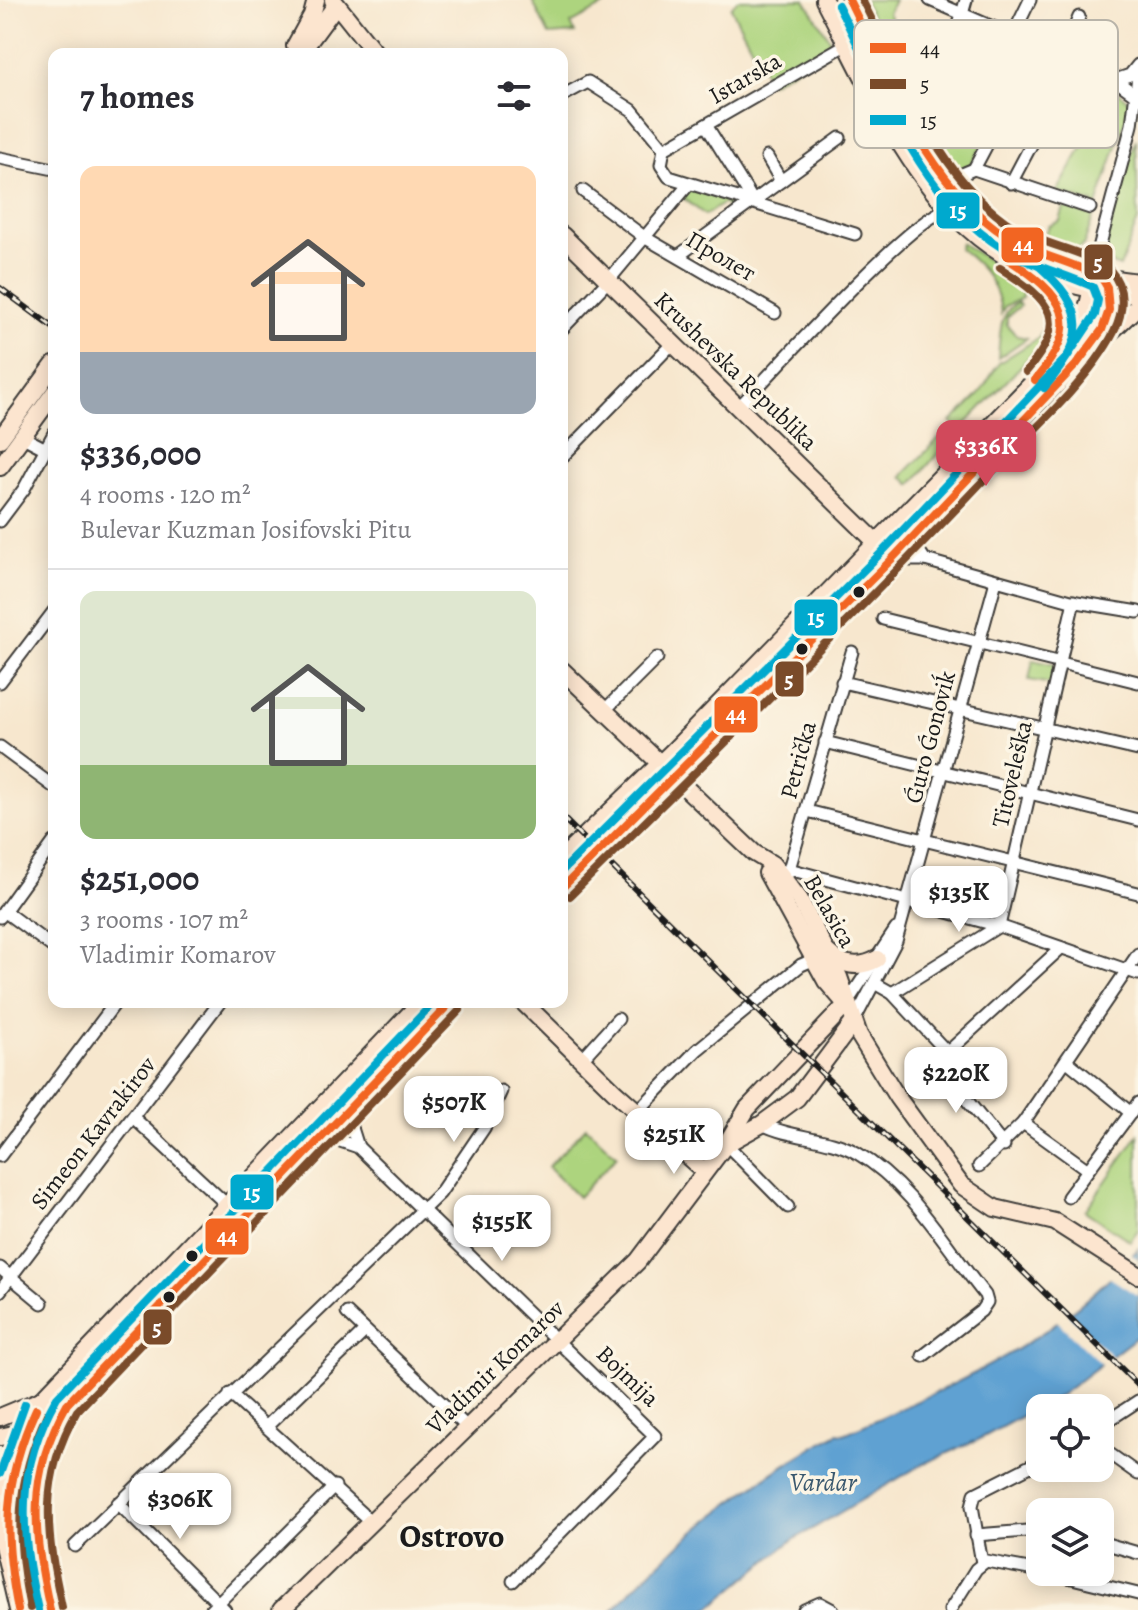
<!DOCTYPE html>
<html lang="en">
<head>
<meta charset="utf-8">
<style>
	body { margin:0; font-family:Alegreya,serif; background:#f7f7f7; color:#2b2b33; height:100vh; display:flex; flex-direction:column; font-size:30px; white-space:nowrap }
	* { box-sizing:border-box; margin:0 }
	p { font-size:26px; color:#7c7c81 }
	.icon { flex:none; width:44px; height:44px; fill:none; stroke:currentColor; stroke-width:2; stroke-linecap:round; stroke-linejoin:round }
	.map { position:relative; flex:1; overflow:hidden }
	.sheet { position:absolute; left:48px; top:48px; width:520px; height:960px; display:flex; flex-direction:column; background:#fff; border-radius:16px; box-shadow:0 4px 20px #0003 }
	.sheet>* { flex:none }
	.buttons { position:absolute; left:1026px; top:1394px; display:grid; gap:16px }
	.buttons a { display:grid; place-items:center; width:88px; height:88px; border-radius:16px; background:#fff; box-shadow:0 4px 20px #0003; font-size:40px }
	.price { position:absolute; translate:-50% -68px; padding:0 18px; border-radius:16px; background:#fff; color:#222; font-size:26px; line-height:52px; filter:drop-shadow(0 2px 4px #0008) }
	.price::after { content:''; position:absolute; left:50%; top:48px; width:24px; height:18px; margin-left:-12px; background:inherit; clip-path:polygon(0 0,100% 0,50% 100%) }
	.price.selected { background:#d1495b; color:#fff }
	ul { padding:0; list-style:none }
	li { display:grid; align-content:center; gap:16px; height:424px; padding:0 32px }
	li+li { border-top:2px solid #e1e1e2 }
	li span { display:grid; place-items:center; height:248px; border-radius:16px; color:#555 }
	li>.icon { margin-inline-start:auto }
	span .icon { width:144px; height:144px; fill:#fffc; stroke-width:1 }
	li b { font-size:34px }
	h2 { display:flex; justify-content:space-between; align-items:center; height:96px; padding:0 32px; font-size:34px }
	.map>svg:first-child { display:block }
	.green { fill:#add47e; stroke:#64784d; stroke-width:2 }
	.water { fill:#5ea1d2; stroke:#3d5e77; stroke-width:2 }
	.pier { fill:#f7e7ce }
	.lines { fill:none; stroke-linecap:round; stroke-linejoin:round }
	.street-casing { stroke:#3d3a37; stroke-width:15 }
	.secondary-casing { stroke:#3d3a37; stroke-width:20 }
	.street { stroke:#fff; stroke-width:11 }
	.secondary { stroke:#fce5cf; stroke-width:16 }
	.rail-casing { stroke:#1c1c1c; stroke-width:6 }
	.rail { stroke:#fcf5e5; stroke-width:3; stroke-dasharray:9; stroke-linecap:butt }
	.bus-1-casing { stroke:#fcf5e5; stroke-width:14 }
	.bus-2-casing { stroke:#fcf5e5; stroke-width:14 }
	.bus-3-casing { stroke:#fcf5e5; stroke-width:14 }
	.bus-1 { stroke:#f26522; stroke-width:8 }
	.bus-2 { stroke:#7a4b2a; stroke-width:8 }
	.bus-3 { stroke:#00a9ce; stroke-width:8 }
	.bus-dot { fill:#1c1c1c; stroke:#fcf5e5; stroke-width:3 }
	.labels { text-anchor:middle; stroke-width:7; stroke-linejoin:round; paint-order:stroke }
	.street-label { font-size:24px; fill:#1c1c1c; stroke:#fcf5e5 }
	.water-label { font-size:26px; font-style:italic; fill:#3a586e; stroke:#fcf5e5 }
	.district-label { font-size:32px; font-weight:bold; fill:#1c1c1c; stroke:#fcf5e5 }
	.key { fill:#fcf5e5; stroke:#b9b4a9; stroke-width:2 }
	.key-label { font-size:22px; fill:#1c1c1c }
	.line-badge { stroke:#fcf5e5; stroke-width:3 }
	.badge-label { font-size:22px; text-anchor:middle; font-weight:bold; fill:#fff }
</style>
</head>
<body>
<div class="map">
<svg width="1138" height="1610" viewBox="0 0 1138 1610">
	<rect width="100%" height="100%" fill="#fcf5e5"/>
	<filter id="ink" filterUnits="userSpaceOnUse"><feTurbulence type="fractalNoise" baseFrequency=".0125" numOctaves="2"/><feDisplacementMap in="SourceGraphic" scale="16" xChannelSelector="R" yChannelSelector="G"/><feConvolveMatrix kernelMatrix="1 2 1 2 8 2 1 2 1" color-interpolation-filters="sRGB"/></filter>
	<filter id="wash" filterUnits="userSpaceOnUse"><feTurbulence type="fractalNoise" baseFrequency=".006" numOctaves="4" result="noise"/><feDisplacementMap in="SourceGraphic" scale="32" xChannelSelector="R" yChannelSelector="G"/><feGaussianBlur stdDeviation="1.8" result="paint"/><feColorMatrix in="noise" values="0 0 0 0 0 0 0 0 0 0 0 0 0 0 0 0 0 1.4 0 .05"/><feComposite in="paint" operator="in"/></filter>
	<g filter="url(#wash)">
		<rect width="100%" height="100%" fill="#f7e7ce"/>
		<g class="green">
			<path d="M532 0H605L607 4 571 24 575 33 549 35Z"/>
			<path d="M737 0H805L834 46 770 83 731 8Z"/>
			<path d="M863 0H894L888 13 899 36 920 35 969 70 978 82 974 86 968 81 954 99 962 113 946 130 953 143 984 142 970 166 959 173 953 171Z"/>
			<path d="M1062 64 1115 88 1131 104 1084 244 1074 253 1041 241 1049 226 1060 221 1064 207 1089 215 1093 203 1057 192 1099 119 1070 98 1055 117 1040 101Z"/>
			<path d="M1136 139 1138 220 1120 267 1106 262 1103 244Z"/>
			<path d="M689 187 735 200V205L728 209 724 203 705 215 682 197Z"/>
			<path d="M961 243 1021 281 1022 298 1005 306 1001 314C999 284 982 266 959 248Z"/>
			<path d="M1018 302 1020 306 1007 317V325L1017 336 1027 338 998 358C1000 338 998 312 1018 302Z"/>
			<path d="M1044 328 1052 330 1046 340 960 430 951 422 978 396 999 363 1038 338Z"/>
			<path d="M939 438 946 444 911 485 902 476Z"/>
			<path d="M1033 660 1055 665 1051 684 1029 680Z"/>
			<path d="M586 1127 617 1156 578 1197 548 1167Z"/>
			<path d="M1138 1135V1230L1130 1241 1085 1211Z"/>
		</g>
		<path class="water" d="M1138 1249V1336L1062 1394 978 1440 923 1464 790 1542 707 1610H613C679 1538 753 1480 838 1433L844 1434C958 1383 1052 1345 1138 1249Z"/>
		<g class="pier">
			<path d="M1129 1253 1138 1259V1296L1107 1276Z"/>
			<path d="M1065 1311 1086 1332 1116 1360 1106 1368 1076 1340 1055 1319Z"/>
		</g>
	</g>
	<g filter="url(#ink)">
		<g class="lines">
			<g class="street-casing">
				<g id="street">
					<path d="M930 0 1115 80 1137 96"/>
					<path d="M966 0 956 35 959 42 1019 88 1046 117 1011 183"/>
					<path d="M1012 37 1030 0"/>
					<path d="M1062 58 1079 17"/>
					<path d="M943 69 956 36"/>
					<path d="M1115 80 1130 75 1138 65"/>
					<path d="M562 96 588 82 632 110 664 149 661 165 669 177 855 234"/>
					<path d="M706 125 753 201"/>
					<path d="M664 149 847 44"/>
					<path d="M767 157 781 181"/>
					<path d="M0 158 54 169"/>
					<path d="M974 169 1090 208"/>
					<path d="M948 180 974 169 1038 48"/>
					<path d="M583 191 644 237 775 313"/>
					<path d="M678 256 840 138"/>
					<path d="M1092 274 1132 125 1138 76"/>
					<path d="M562 329 609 280 689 184"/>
					<path d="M739 407C773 372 912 216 947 210"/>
					<path d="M23 437 44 448"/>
					<path d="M562 457 673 343"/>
					<path d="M0 521 24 489 54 433"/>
					<path d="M917 531V548L925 560"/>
					<path d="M891 560H925L1071 601 1138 612"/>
					<path d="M883 619 1138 682"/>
					<path d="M0 682 54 611"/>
					<path d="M842 682 1138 750"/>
					<path d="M604 711 657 658"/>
					<path d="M825 742 1138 820"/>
					<path d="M0 747 54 787"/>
					<path d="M807 811 1138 893"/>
					<path d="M789 869 999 926 1138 974"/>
					<path d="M787 876 852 652"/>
					<path d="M4 911 54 948"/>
					<path d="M0 917 54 842"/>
					<path d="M876 984 892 993 947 1052"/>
					<path d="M892 993 999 926 1074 601"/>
					<path d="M846 1004 896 929"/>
					<path d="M853 1023 896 941 996 581"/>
					<path d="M581 1060 618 1019"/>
					<path d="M1067 1061 1131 1113"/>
					<path d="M936 1062 1004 1146"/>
					<path d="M913 1084 1061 948"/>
					<path d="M352 1105V1128L358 1147"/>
					<path d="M637 1112 697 1050 801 965 815 959"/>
					<path d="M135 1119 226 1204"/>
					<path d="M1023 1123 1088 1170"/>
					<path d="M762 1124C792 1139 827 1136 857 1153 912 1185 946 1247 985 1295L987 1302 981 1311 923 1356"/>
					<path d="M318 1143 337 1140 358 1147 655 1436 513 1581"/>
					<path d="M726 1144 788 1207"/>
					<path d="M0 1156 116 1002"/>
					<path d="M979 1166 1023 1123 1138 954"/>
					<path d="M1068 1197 1138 1103"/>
					<path d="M0 1268 42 1303"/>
					<path d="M0 1291 220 1002"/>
					<path d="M347 1313 467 1427"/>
					<path d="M230 1394 370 1521"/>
					<path d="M268 1425 365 1331"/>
					<path d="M1100 1426 1138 1401"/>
					<path d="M1100 1447 1138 1474"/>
					<path d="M118 1503 225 1610"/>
					<path d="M976 1535 1040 1530"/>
					<path d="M1100 1542 1138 1553"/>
					<path d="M75 1546 440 1193 484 1128 501 1091"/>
					<path d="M982 1563 972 1506 975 1494 1040 1461"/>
					<path d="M1047 1572 1138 1594"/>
					<path d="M211 1610 335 1486"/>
					<path d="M804 1610 820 1603 833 1610"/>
					<path d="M950 1610 976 1569 986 1561 1040 1571"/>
				</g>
			</g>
			<g class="secondary-casing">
				<g id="secondary">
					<path d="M333 0 376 54"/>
					<path d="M824 0C900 146 949 283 1138 295"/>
					<path d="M849 0C921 135 964 264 1138 282"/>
					<path d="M295 46 312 15 316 0"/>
					<path d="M300 54 336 5"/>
					<path d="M562 235 876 542"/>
					<path d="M1031 274C1058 295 1076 313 1058 347"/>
					<path d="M1097 338 1109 311 1106 284"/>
					<path d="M0 439 54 365"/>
					<path d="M0 467 54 393"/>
					<path d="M562 670 754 853 772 864 800 900 839 977 859 1035 897 1097 961 1185 995 1208 1055 1222 1138 1275"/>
					<path d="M562 858 671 753 1043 372C1069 344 1094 314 1092 274"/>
					<path d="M767 873 826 981 845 1003"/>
					<path d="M562 888 732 721 1076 365 1138 306"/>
					<path d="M827 952C842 966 859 969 877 959"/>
					<path d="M523 1002 614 1091 704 1171"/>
					<path d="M726 1144 762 1124 797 1098 853 1023"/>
					<path d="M0 1417 41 1400"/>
					<path d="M0 1437 31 1430 67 1404 451 1002"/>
					<path d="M7 1473 30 1537"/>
					<path d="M0 1533 18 1610"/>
					<path d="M3 1542C0 1482 11 1450 42 1399L421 1002"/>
					<path d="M50 1610C35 1543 22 1473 61 1412"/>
					<path d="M281 1610 638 1261 726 1144 747 1109 846 1005"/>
				</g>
			</g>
			<use href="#street" class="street"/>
			<use href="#secondary" class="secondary"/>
			<g class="rail-casing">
				<g id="rail">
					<path d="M0 288 54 328"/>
					<path d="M562 817 1138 1385"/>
				</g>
			</g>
			<use href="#rail" class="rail"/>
			<g class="bus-1-casing">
				<g id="bus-1">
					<path d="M1006 258C1065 295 1085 322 1035 380"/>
					<path d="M562 888 891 560 1076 365 1102 330 1109 310 1107 287 1101 277C1070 261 1035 255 1006 236 927 184 890 81 849 0"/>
					<path d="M18 1610C3 1533 3 1481 36 1409"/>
					<path d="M50 1610C33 1532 26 1476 67 1404L451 1002"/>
				</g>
			</g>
			<g class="bus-2-casing">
				<g id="bus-2">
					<path d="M1000 268C1052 301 1070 320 1026 372"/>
					<path d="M570 896C707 761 845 626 977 487 1019 443 1087 385 1114 332 1124 312 1126 288 1110 270 1083 249 1044 246 1015 228 938 180 902 77 862 0"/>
					<path d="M62 1607C46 1534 38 1479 77 1411L460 1010"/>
					<path d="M30 1608C15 1534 15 1484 47 1414"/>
				</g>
			</g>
			<g class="bus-3-casing">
				<g id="bus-3">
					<path d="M1027 256C1083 302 1095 330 1044 388"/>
					<path d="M562 871 882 552 1067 357 1095 315 1098 300 1093 287C1063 273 1030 266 1002 248 919 196 881 89 838 5"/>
					<path d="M0 1474 25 1404"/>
					<path d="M38 1610C20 1530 15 1471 57 1397L434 1002"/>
				</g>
			</g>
			<use href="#bus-1" class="bus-1"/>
			<use href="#bus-2" class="bus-2"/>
			<use href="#bus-3" class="bus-3"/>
		</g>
	</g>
	<g class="bus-dot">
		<circle cx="859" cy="592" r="7"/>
		<circle cx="802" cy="649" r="7"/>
		<circle cx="192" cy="1256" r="7"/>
		<circle cx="169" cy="1297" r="7"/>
	</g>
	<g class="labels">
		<g class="street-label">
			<text transform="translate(745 78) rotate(-30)" y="8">Istarska</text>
			<text transform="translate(721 256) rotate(30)" y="8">Пролет</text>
			<text transform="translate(736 371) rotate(44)" y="8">Krushevska Republika</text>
			<text transform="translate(930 737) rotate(-75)" y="8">Ǵuro Ǵonoviḱ</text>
			<text transform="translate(798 760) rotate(-75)" y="8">Petrička</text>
			<text transform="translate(1012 774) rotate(-77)" y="8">Titoveleška</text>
			<text transform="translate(830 911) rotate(60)" y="8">Belasica</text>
			<text transform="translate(93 1133) rotate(-52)" y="8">Simeon Kavrakirov</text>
			<text transform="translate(495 1367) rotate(-44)" y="8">Vladimir Komarov</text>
			<text transform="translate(628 1376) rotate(44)" y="8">Bojmija</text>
		</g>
		<g class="water-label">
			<text x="823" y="1491">Vardar</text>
		</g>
		<g class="district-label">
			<text x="452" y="1547">Ostrovo</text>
		</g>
	</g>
	<rect x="854" y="20" width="264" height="128" rx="12" class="key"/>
	<rect x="870" y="43" width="36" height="10" fill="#f26522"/>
	<rect x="870" y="79" width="36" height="10" fill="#7a4b2a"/>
	<rect x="870" y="115" width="36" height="10" fill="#00a9ce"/>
	<g class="key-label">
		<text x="920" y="56">44</text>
		<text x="920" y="92">5</text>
		<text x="920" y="128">15</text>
	</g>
	<g class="line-badge">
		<rect x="935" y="191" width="46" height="39" rx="8" fill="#00a9ce"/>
		<rect x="1000" y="226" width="45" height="38" rx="8" fill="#f26522"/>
		<rect x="1083" y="243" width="31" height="38" rx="8" fill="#7a4b2a"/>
		<rect x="793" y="598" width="46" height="39" rx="8" fill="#00a9ce"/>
		<rect x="774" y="660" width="31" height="38" rx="8" fill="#7a4b2a"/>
		<rect x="713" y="695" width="46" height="39" rx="8" fill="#f26522"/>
		<rect x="229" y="1173" width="46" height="38" rx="8" fill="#00a9ce"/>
		<rect x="204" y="1217" width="46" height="39" rx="8" fill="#f26522"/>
		<rect x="142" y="1308" width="31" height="38" rx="8" fill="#7a4b2a"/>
	</g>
	<g class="badge-label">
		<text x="958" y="218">15</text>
		<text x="1023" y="253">44</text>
		<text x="1098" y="270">5</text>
		<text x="816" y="625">15</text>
		<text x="789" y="687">5</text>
		<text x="736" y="722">44</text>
		<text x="252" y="1200">15</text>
		<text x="227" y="1244">44</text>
		<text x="157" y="1335">5</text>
	</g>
</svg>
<div class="buttons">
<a><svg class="icon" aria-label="locate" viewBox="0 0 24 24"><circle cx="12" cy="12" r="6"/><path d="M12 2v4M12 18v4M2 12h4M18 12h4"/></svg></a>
<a><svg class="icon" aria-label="layers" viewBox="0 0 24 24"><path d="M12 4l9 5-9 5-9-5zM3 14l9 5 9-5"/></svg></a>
</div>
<b class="price selected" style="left:986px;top:488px">$336K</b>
<b class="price" style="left:959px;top:934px">$135K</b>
<b class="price" style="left:956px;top:1115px">$220K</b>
<b class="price" style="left:454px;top:1144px">$507K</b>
<b class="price" style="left:674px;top:1176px">$251K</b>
<b class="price" style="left:502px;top:1263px">$155K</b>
<b class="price" style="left:180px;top:1541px">$306K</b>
<section class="sheet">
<h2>7 homes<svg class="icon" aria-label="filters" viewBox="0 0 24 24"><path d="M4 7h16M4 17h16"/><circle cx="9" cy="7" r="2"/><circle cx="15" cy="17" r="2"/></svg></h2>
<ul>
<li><span style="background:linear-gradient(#ffd9b3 75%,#9aa5b1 0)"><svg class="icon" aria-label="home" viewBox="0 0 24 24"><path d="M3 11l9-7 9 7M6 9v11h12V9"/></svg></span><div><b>$336,000</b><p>4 rooms · 120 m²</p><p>Bulevar Kuzman Josifovski Pitu</p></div></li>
<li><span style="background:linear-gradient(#dfe7d0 70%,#8fb573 0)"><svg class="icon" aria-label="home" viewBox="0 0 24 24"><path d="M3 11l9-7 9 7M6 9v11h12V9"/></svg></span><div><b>$251,000</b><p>3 rooms · 107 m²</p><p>Vladimir Komarov</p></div></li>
</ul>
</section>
</div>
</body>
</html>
